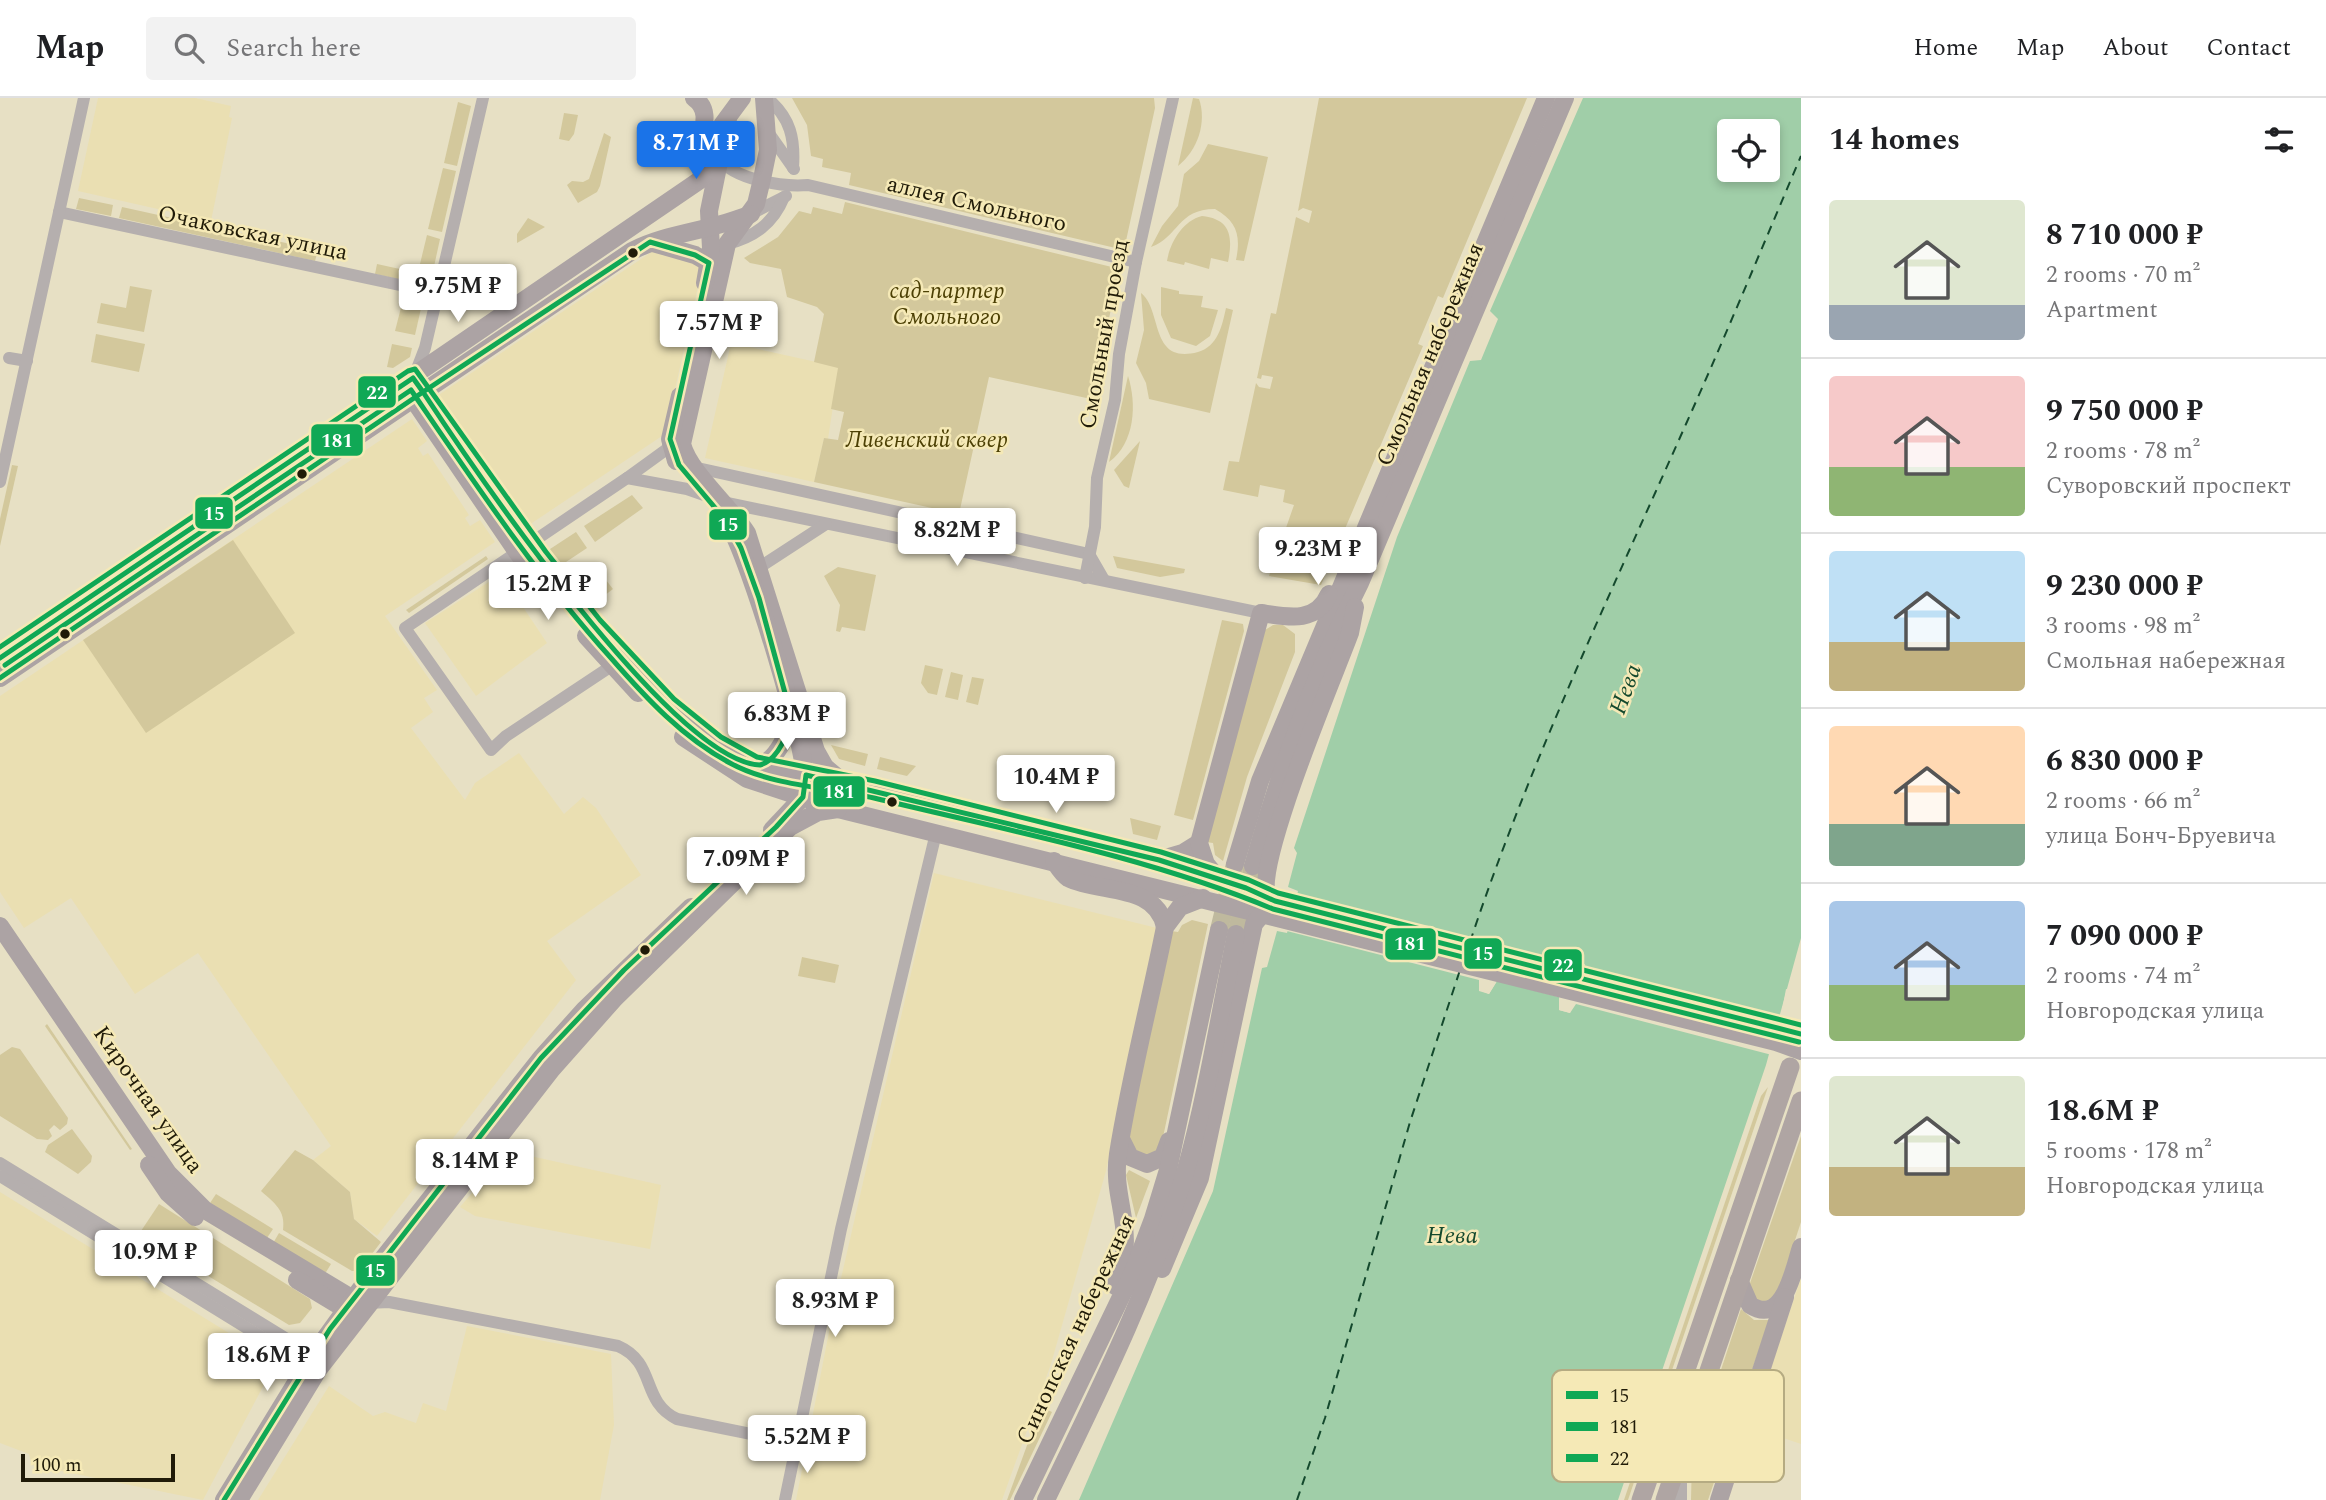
<!DOCTYPE html>
<html lang="en">
<head>
<meta charset="utf-8">
<style>
	body { margin:0; font-family:Spectral,serif; background:#f2f2f2; color:#202124; height:100vh; display:flex; flex-direction:column; font-size:26px; white-space:nowrap }
	* { box-sizing:border-box; margin:0 }
	p { font-size:23px; color:#757577 }
	.icon { flex:none; width:38px; height:38px; fill:none; stroke:currentColor; stroke-width:2; stroke-linecap:round; stroke-linejoin:round }
	.map { position:relative; flex:1; overflow:hidden }
	.sheet { display:flex; flex-direction:column; background:#fff; width:525px }
	.sheet>* { flex:none }
	.controls { position:absolute; left:1717px; top:21px; display:grid; gap:14px }
	.controls a { display:grid; place-items:center; width:63px; height:63px; border-radius:7px; background:#fff; box-shadow:0 4px 10px #0003; font-size:35px }
	.scale { position:absolute; left:21px; bottom:18px; width:154px; box-sizing:border-box; padding-left:7px; border:4px solid #201b08; border-top:0; font-size:19px; line-height:24px; white-space:nowrap; color:#201b08; -webkit-text-stroke:5px #f5e9b6; paint-order:stroke }
	.price { position:absolute; translate:-50% -60px; padding:0 16px; border-radius:7px; background:#fff; color:#222; font-size:23px; line-height:46px; filter:drop-shadow(0 2px 4px #0008) }
	.price::after { content:''; position:absolute; left:50%; top:42px; width:21px; height:16px; margin-left:-10px; background:inherit; clip-path:polygon(0 0,100% 0,50% 100%) }
	.price.selected { background:#1a73e8; color:#fff }
	ul { padding:0; list-style:none }
	li { display:flex; align-items:center; gap:21px; height:175px; padding:0 28px }
	li+li { border-top:2px solid #e0e0e0 }
	li span { display:grid; place-items:center; flex:none; width:196px; height:140px; border-radius:7px; color:#555 }
	li>.icon { margin-inline-start:auto }
	span .icon { width:84px; height:84px; fill:#fffc; stroke-width:1 }
	li b { font-size:30px }
	h2 { display:flex; justify-content:space-between; align-items:center; height:84px; padding:0 28px; font-size:30px }
	header { display:flex; align-items:center; gap:42px; box-sizing:border-box; height:98px; padding:0 35px; background:#fff; border-bottom:2px solid #e0e0e0 }
	header strong { font-size:33px }
	nav { display:flex; gap:38px; margin-inline-start:auto; font-size:24px }
	.search { width:490px; height:63px; background:#f2f2f2; display:flex; align-items:center; gap:18px; box-sizing:border-box; padding:0 24px; border-radius:7px; color:#757577; font-size:26px }
	main { display:flex; flex:1; min-height:0 }
	.map>svg:first-child { display:block }
	.built { fill:#eadfb2 }
	.green { fill:#d3c89c }
	.water { fill:#a0cea8; fill-rule:evenodd }
	.pier { fill:#e7e0c4; fill-rule:evenodd }
	.lines { fill:none; stroke-linecap:round; stroke-linejoin:round }
	.ferry { stroke:#14492d; stroke-width:2; stroke-dasharray:9 7; stroke-linecap:butt }
	.secondary-tunnel { stroke:#bfb99e; stroke-width:18; stroke-dasharray:18 9; stroke-linecap:butt }
	.street { stroke:#b5afae; stroke-width:12 }
	.secondary { stroke:#aca3a4; stroke-width:18 }
	.primary { stroke:#afa5a3; stroke-width:19 }
	.bus-1-casing { stroke:#f5e9b6; stroke-width:10 }
	.bus-2-casing { stroke:#f5e9b6; stroke-width:10 }
	.bus-3-casing { stroke:#f5e9b6; stroke-width:10 }
	.bus-1 { stroke:#10a855; stroke-width:5 }
	.bus-2 { stroke:#10a855; stroke-width:5 }
	.bus-3 { stroke:#10a855; stroke-width:5 }
	.bus-dot { fill:#201b08; stroke:#f5e9b6; stroke-width:2.5 }
	.labels { text-anchor:middle; stroke-width:5; stroke-linejoin:round; paint-order:stroke }
	.street-label { font-size:23px; fill:#201b08; stroke:#f5e9b6 }
	.park-label { font-size:23px; font-style:italic; fill:#4c4004; stroke:#f5e9b6 }
	.water-label { font-size:24px; font-style:italic; fill:#14492d; stroke:#f5e9b6 }
	.key { fill:#f5e9b6; stroke:#b5ab82; stroke-width:2 }
	.key-label { font-size:19px; fill:#201b08 }
	.line-badge { stroke:#f5e9b6; stroke-width:2.5 }
	.badge-label { font-size:19px; text-anchor:middle; font-weight:bold; fill:#fff }
</style>
</head>
<body>
<header>
<strong>Map</strong>
<div class="search"><svg class="icon" aria-label="search" viewBox="0 0 24 24"><circle cx="10" cy="10" r="6"/><path d="M15 15l6 6"/></svg>Search here</div>
<nav><a>Home</a><a>Map</a><a>About</a><a>Contact</a></nav>
</header>
<main>
<div class="map">
<svg width="1801" height="1402" viewBox="0 0 1801 1402">
	<rect width="100%" height="100%" fill="#e7e0c4"/>
	<g class="built">
		<path d="M98 0H195L231 8 229 19 232 20 211 123 78 93Z"/>
		<path d="M653 153 699 167 701 175 665 336 523 431 434 300Z"/>
		<path d="M731 245 839 269 828 341 824 340 814 384 705 360Z"/>
		<path d="M412 321 427 343 418 350 423 358 428 355 469 417 465 420 470 428 480 422 495 444 385 518 437 592 424 600 433 614 411 630 465 702 475 685 519 655 564 716 583 699 596 710 641 777 547 843 576 882 377 1138 354 1121 350 1094 313 1062 331 1048 198 855 135 896 71 800 24 830 0 794V598Z"/>
		<path d="M501 476 547 545 476 598 425 525Z"/>
		<path d="M934 775 1157 830 1106 1073 1051 1266 1002 1402H796L831 1224Z"/>
		<path d="M508 1053 661 1087 650 1151 475 1118 460 1109Z"/>
		<path d="M0 1094 276 1264 203 1402 32 1367 29 1356 0 1345Z"/>
		<path d="M1801 1180V1346L1751 1329Z"/>
		<path d="M467 1228 611 1256 614 1327 600 1402H258L329 1288 373 1318 385 1314 416 1325 423 1305 446 1313Z"/>
	</g>
	<g class="green">
		<path d="M792 0H1154L1155 10 1124 152 849 87 851 75 822 69 823 61 811 58 807 27Z"/>
		<path d="M1193 0 1199 1C1207 24 1198 52 1178 68Z"/>
		<path d="M1319 0H1527L1443 200 1438 198 1420 241 1418 246 1423 248 1321 487 1269 478 1294 407 1283 404 1285 392 1260 387 1258 399 1223 392 1229 363 1239 364 1256 285 1259 289 1270 291 1273 279 1262 277 1261 281 1257 280 1271 215 1276 216 1296 119 1309 125 1312 113 1303 110 1298 113Z"/>
		<path d="M458 4 471 8 457 68 444 65Z"/>
		<path d="M564 15 578 17 574 36 569 43 559 41Z"/>
		<path d="M604 35 611 39 600 88 597 94 578 105 567 87 572 83 583 84 589 81Z"/>
		<path d="M1208 46 1268 59 1244 163 1236 162C1241 138 1237 123 1215 111 1177 111 1179 139 1151 149L1162 128 1178 108 1184 76 1199 63Z"/>
		<path d="M443 70 456 73 442 134 428 131Z"/>
		<path d="M79 100 113 107 111 118 76 111Z"/>
		<path d="M845 104 1120 171 1091 301 989 279 959 416 814 384 824 340 838 342 844 314 831 311 838 270 814 264 824 216 817 209 787 199 781 171 750 165 744 160 778 139 799 113 811 116 813 109 842 116Z"/>
		<path d="M122 109 318 152 315 163 119 120Z"/>
		<path d="M1202 118C1231 121 1233 139 1228 164L1211 160 1209 171 1185 164 1184 167 1167 163C1170 145 1182 123 1202 118Z"/>
		<path d="M528 120 545 129 517 145V136Z"/>
		<path d="M427 137 440 141 433 173 419 170Z"/>
		<path d="M377 166 409 173 406 183 375 176Z"/>
		<path d="M130 188 152 192 144 234 97 225 101 205 126 210Z"/>
		<path d="M1161 189 1179 193V196L1203 198 1201 209 1218 212 1210 238 1196 248 1171 240 1161 217Z"/>
		<path d="M1141 195C1163 212 1149 267 1198 254 1218 248 1222 228 1226 210L1233 212 1210 315 1149 301 1146 285 1136 265 1144 232Z"/>
		<path d="M404 198 419 201 422 206 415 237 395 233Z"/>
		<path d="M96 236 145 246 139 274 91 264Z"/>
		<path d="M392 246 412 250 410 259 393 270 387 269Z"/>
		<path d="M1128 278C1137 306 1135 345 1109 364Z"/>
		<path d="M1140 343 1129 390 1124 388 1114 372Z"/>
		<path d="M12 367 18 368 0 448V421Z"/>
		<path d="M632 397 643 410 595 444 584 428Z"/>
		<path d="M576 434 587 450 557 470 547 453Z"/>
		<path d="M233 442 295 535 146 635 83 542Z"/>
		<path d="M486 458 488 461 409 515 406 512Z"/>
		<path d="M1113 458 1185 471 1184 475 1160 479 1117 470Z"/>
		<path d="M838 469 876 477 865 533 842 529 840 534 836 533 840 507 824 478Z"/>
		<path d="M602 477 613 491 592 507 581 493Z"/>
		<path d="M1222 522 1243 526 1244 533 1193 722 1174 717Z"/>
		<path d="M1273 527H1283L1295 536V554L1247 679 1223 763 1215 757 1213 745 1206 744 1265 532Z"/>
		<path d="M925 567 943 571 937 597 928 595 921 585Z"/>
		<path d="M951 574 963 577 958 602 945 599Z"/>
		<path d="M972 579 984 581 978 607 966 604Z"/>
		<path d="M831 647 868 656 865 668 839 661Z"/>
		<path d="M880 659 916 668 907 678 877 671Z"/>
		<path d="M1130 720 1161 728 1157 742 1133 736Z"/>
		<path d="M1192 822 1208 826 1162 1044 1156 1054 1145 1058 1134 1053 1128 1041 1171 833 1178 834 1182 827Z"/>
		<path d="M802 859 839 867 835 885 798 878Z"/>
		<path d="M47 926 132 1051 130 1052 45 928Z"/>
		<path d="M12 949 20 951 68 1020 67 1026 60 1032 54 1027 49 1032 52 1038 48 1042 37 1041 0 1018V957Z"/>
		<path d="M1768 989 1628 1402H1624L1761 998Z"/>
		<path d="M72 1031 92 1058 91 1064 78 1076 45 1054 48 1047Z"/>
		<path d="M1801 1038V1124L1777 1197 1774 1201 1757 1205 1749 1188Z"/>
		<path d="M295 1052 313 1062 350 1094 354 1121 381 1144 359 1173H352L283 1132C286 1112 274 1105 261 1093Z"/>
		<path d="M1129 1072 1150 1083 1136 1120 1126 1077Z"/>
		<path d="M216 1096 273 1131 265 1143 208 1108Z"/>
		<path d="M159 1106 310 1201 312 1210 300 1225 289 1227 139 1136Z"/>
		<path d="M279 1135 331 1166 323 1179 272 1147Z"/>
		<path d="M1741 1211 1754 1222H1769L1708 1402H1691L1692 1360Z"/>
		<path d="M1041 1309 1052 1314 1010 1402H1007Z"/>
	</g>
	<path class="water" d="M1583 0H1801V840L1766 967 1618 1402H1079L1213 1093 1262 870 1267 869 1277 833 1287 835 1298 793 1288 789 1297 755 1294 750 1397 439 1470 263 1481 262 1498 221 1490 213ZM1729 33H1768V72H1729ZM1496 841 1503 849 1497 883 1489 896 1479 892ZM1585 866 1570 915 1559 912 1573 867Z"/>
	<path class="pier" d="M1287 793 1491 846 1496 841 1503 843V849L1573 867 1578 862 1587 871 1781 918 1786 891 1790 892 1772 957 1576 906 1570 915 1559 912V899L1497 883 1489 896 1479 893V882L1275 830 1284 831 1294 795ZM1498 845 1493 882 1487 892 1482 890 1483 883ZM1579 866 1583 871 1572 905 1568 911 1563 910V900Z"/>
	<g class="lines">
		<g class="ferry">
			<path d="M1470 844C1529 666 1610 497 1686 326 1726 237 1763 147 1801 58"/>
			<path d="M1297 1402 1325 1320 1410 1024 1460 872"/>
		</g>
		<g class="secondary-tunnel">
			<path d="M1219 832 1235 766"/>
			<path d="M1236 836 1253 768"/>
		</g>
		<g class="street">
			<path d="M767 0C791 20 795 41 793 70"/>
			<path d="M768 34 794 71"/>
			<path d="M719 60C734 82 783 89 808 87L1136 164"/>
			<path d="M59 114 437 195"/>
			<path d="M751 116 786 98"/>
			<path d="M727 146C754 139 773 126 784 99"/>
			<path d="M9 260 27 263"/>
			<path d="M415 276 425 250 483 0"/>
			<path d="M670 341 667 351 627 380 687 391 727 405 1261 515"/>
			<path d="M693 369 1089 456 1104 482"/>
			<path d="M0 384 84 0"/>
			<path d="M760 469 826 426"/>
			<path d="M1085 480 1095 429 1097 380 1115 302 1119 256 1136 164 1173 0"/>
			<path d="M619 563 506 638 491 652 405 530 627 380"/>
			<path d="M0 1065 287 1241 317 1263"/>
			<path d="M0 1078 307 1267 313 1268"/>
			<path d="M368 1205 389 1204 618 1248C657 1265 640 1303 677 1321L796 1345"/>
			<path d="M1681 1367V1402"/>
			<path d="M785 1402 841 1131 936 735"/>
		</g>
		<g class="secondary">
			<path d="M694 0C713 13 701 34 699 52 698 61 701 71 703 80"/>
			<path d="M764 0 768 52 762 81 756 106 727 146 682 346C689 374 729 407 747 435L816 653 825 669 844 685"/>
			<path d="M722 27 742 0"/>
			<path d="M653 145 695 157 709 165"/>
			<path d="M705 185 711 150 709 113 728 20"/>
			<path d="M413 280C481 379 542 473 623 561 663 604 699 644 754 667L873 691 1159 762 1246 790 1275 803 1801 936"/>
			<path d="M413 301 517 454 541 485"/>
			<path d="M676 363 670 341 680 298"/>
			<path d="M729 428C748 456 810 658 805 688"/>
			<path d="M586 538 638 595"/>
			<path d="M0 560 703 80"/>
			<path d="M0 580 632 153C669 134 712 133 751 116"/>
			<path d="M683 639 747 681 838 711 1776 944 1801 953"/>
			<path d="M759 668C777 661 787 637 792 620"/>
			<path d="M772 732 803 699"/>
			<path d="M1159 762 1183 755 1199 745"/>
			<path d="M1054 763C1058 769 1063 777 1068 780 1100 796 1156 785 1165 829"/>
			<path d="M1235 766 1260 683 1546 0"/>
			<path d="M1253 768C1280 672 1315 575 1360 485L1565 0"/>
			<path d="M1219 782 1206 766 1199 745 1261 515C1287 519 1316 526 1329 496"/>
			<path d="M1267 800C1255 763 1333 581 1350 535L1355 509"/>
			<path d="M0 828 168 1075 205 1112 353 1201 364 1204"/>
			<path d="M1121 1041 1130 1059 1147 1066 1163 1059 1169 1043"/>
			<path d="M149 1067 168 1095 195 1119"/>
			<path d="M1162 1171 1200 1080 1254 826 1263 815"/>
			<path d="M297 1182 345 1211 355 1209"/>
			<path d="M1739 1182 1750 1207C1784 1229 1794 1170 1801 1149"/>
			<path d="M1115 1188C1139 1131 1111 1105 1118 1056 1130 980 1150 904 1165 829L1180 809 1203 800"/>
			<path d="M224 1402 313 1257 377 1168 541 960 584 912 691 809"/>
			<path d="M239 1402 318 1272 552 971 615 900 790 729 818 714 838 711"/>
			<path d="M1023 1402 1133 1174 1153 1121 1168 1072 1219 832"/>
			<path d="M1046 1402C1098 1295 1151 1189 1185 1075 1207 997 1220 915 1236 836"/>
			<path d="M1719 1402 1785 1199"/>
		</g>
		<g class="primary">
			<path d="M1641 1402 1790 969"/>
			<path d="M1665 1402 1801 1003"/>
		</g>
		<g class="bus-1-casing">
			<g id="bus-1">
				<path d="M650 144 695 157 709 165 670 341 679 367 727 424 741 450 759 500 791 617C789 635 778 662 760 667 672 663 473 370 423 294Z"/>
				<path d="M0 560 413 280 423 294"/>
				<path d="M0 580 423 294"/>
				<path d="M224 1402 330 1231 541 960 624 872 776 729 803 699 806 677 1159 762 1246 790 1275 803 1801 936"/>
			</g>
		</g>
		<g class="bus-2-casing">
			<path id="bus-2" d="M5 567 411 292C474 384 536 477 611 560 646 600 683 640 730 665 772 688 827 689 874 700 1006 732 1148 759 1273 811L1799 944"/>
		</g>
		<g class="bus-3-casing">
			<path id="bus-3" d="M0 549 408 273 415 271 546 454 600 522 674 601 721 639 757 659 875 683 1161 754 1249 782 1278 795 1801 927"/>
		</g>
		<use href="#bus-1" class="bus-1"/>
		<use href="#bus-2" class="bus-2"/>
		<use href="#bus-3" class="bus-3"/>
	</g>
	<g class="bus-dot">
		<circle cx="633" cy="155" r="6"/>
		<circle cx="302" cy="376" r="6"/>
		<circle cx="65" cy="536" r="6"/>
		<circle cx="892" cy="704" r="6"/>
		<circle cx="645" cy="852" r="6"/>
	</g>
	<g class="labels">
		<g class="street-label">
			<text transform="translate(977 105) rotate(13)" y="8">аллея Смольного</text>
			<text transform="translate(253 134) rotate(12)" y="8">Очаковская улица</text>
			<text transform="translate(1103 236) rotate(-80)" y="8">Смольный проезд</text>
			<text transform="translate(1429 256) rotate(-67)" y="8">Смольная набережная</text>
			<text transform="translate(149 1001) rotate(55)" y="8">Кирочная улица</text>
			<text transform="translate(1075 1231) rotate(-65)" y="8">Синопская набережная</text>
		</g>
		<g class="park-label">
			<text x="947" y="200">сад-партер<tspan x="947" dy="26">Смольного</tspan></text>
			<text x="927" y="349">Ливенский сквер</text>
		</g>
		<g class="water-label">
			<text transform="translate(1625 591) rotate(-70)" y="8">Нева</text>
			<text x="1452" y="1145">Нева</text>
		</g>
	</g>
	<rect x="1552" y="1272" width="232" height="112" rx="10" class="key"/>
	<rect x="1566" y="1293" width="32" height="8" fill="#10a855"/>
	<rect x="1566" y="1324" width="32" height="9" fill="#10a855"/>
	<rect x="1566" y="1356" width="32" height="8" fill="#10a855"/>
	<g class="key-label">
		<text x="1610" y="1304">15</text>
		<text x="1610" y="1335">181</text>
		<text x="1610" y="1367">22</text>
	</g>
	<g class="line-badge">
		<rect x="357" y="277" width="40" height="34" rx="7" fill="#10a855"/>
		<rect x="310" y="325" width="54" height="34" rx="7" fill="#10a855"/>
		<rect x="194" y="398" width="40" height="34" rx="7" fill="#10a855"/>
		<rect x="708" y="410" width="40" height="33" rx="7" fill="#10a855"/>
		<rect x="812" y="677" width="54" height="33" rx="7" fill="#10a855"/>
		<rect x="1384" y="829" width="53" height="34" rx="7" fill="#10a855"/>
		<rect x="1463" y="839" width="40" height="33" rx="7" fill="#10a855"/>
		<rect x="1543" y="850" width="40" height="34" rx="7" fill="#10a855"/>
		<rect x="355" y="1156" width="41" height="33" rx="7" fill="#10a855"/>
	</g>
	<g class="badge-label">
		<text x="377" y="301">22</text>
		<text x="337" y="349">181</text>
		<text x="214" y="422">15</text>
		<text x="728" y="433">15</text>
		<text x="839" y="700">181</text>
		<text x="1410" y="852">181</text>
		<text x="1483" y="862">15</text>
		<text x="1563" y="874">22</text>
		<text x="375" y="1179">15</text>
	</g>
</svg>
<div class="controls">
<a><svg class="icon" aria-label="locate" viewBox="0 0 24 24"><circle cx="12" cy="12" r="6"/><path d="M12 2v4M12 18v4M2 12h4M18 12h4"/></svg></a>
</div>
<div class="scale">100 m</div>
<b class="price selected" style="left:696px;top:83px">8.71M ₽</b>
<b class="price" style="left:458px;top:226px">9.75M ₽</b>
<b class="price" style="left:719px;top:263px">7.57M ₽</b>
<b class="price" style="left:957px;top:470px">8.82M ₽</b>
<b class="price" style="left:1318px;top:489px">9.23M ₽</b>
<b class="price" style="left:548px;top:524px">15.2M ₽</b>
<b class="price" style="left:787px;top:654px">6.83M ₽</b>
<b class="price" style="left:1056px;top:717px">10.4M ₽</b>
<b class="price" style="left:746px;top:799px">7.09M ₽</b>
<b class="price" style="left:475px;top:1101px">8.14M ₽</b>
<b class="price" style="left:154px;top:1192px">10.9M ₽</b>
<b class="price" style="left:835px;top:1241px">8.93M ₽</b>
<b class="price" style="left:267px;top:1295px">18.6M ₽</b>
<b class="price" style="left:807px;top:1377px">5.52M ₽</b>
</div>
<section class="sheet">
<h2>14 homes<svg class="icon" aria-label="filters" viewBox="0 0 24 24"><path d="M4 7h16M4 17h16"/><circle cx="9" cy="7" r="2"/><circle cx="15" cy="17" r="2"/></svg></h2>
<ul>
<li><span style="background:linear-gradient(#dfe7d0 75%,#9aa5b1 0)"><svg class="icon" aria-label="home" viewBox="0 0 24 24"><path d="M3 11l9-7 9 7M6 9v11h12V9"/></svg></span><div><b>8 710 000 ₽</b><p>2 rooms · 70 m²</p><p>Apartment</p></div></li>
<li><span style="background:linear-gradient(#f6c9c9 65%,#8fb573 0)"><svg class="icon" aria-label="home" viewBox="0 0 24 24"><path d="M3 11l9-7 9 7M6 9v11h12V9"/></svg></span><div><b>9 750 000 ₽</b><p>2 rooms · 78 m²</p><p>Суворовский проспект</p></div></li>
<li><span style="background:linear-gradient(#bfe0f5 65%,#c2b280 0)"><svg class="icon" aria-label="home" viewBox="0 0 24 24"><path d="M3 11l9-7 9 7M6 9v11h12V9"/></svg></span><div><b>9 230 000 ₽</b><p>3 rooms · 98 m²</p><p>Смольная набережная</p></div></li>
<li><span style="background:linear-gradient(#ffd9b3 70%,#7fa58c 0)"><svg class="icon" aria-label="home" viewBox="0 0 24 24"><path d="M3 11l9-7 9 7M6 9v11h12V9"/></svg></span><div><b>6 830 000 ₽</b><p>2 rooms · 66 m²</p><p>улица Бонч-Бруевича</p></div></li>
<li><span style="background:linear-gradient(#a9c7e8 60%,#8fb573 0)"><svg class="icon" aria-label="home" viewBox="0 0 24 24"><path d="M3 11l9-7 9 7M6 9v11h12V9"/></svg></span><div><b>7 090 000 ₽</b><p>2 rooms · 74 m²</p><p>Новгородская улица</p></div></li>
<li><span style="background:linear-gradient(#dfe7d0 65%,#c2b280 0)"><svg class="icon" aria-label="home" viewBox="0 0 24 24"><path d="M3 11l9-7 9 7M6 9v11h12V9"/></svg></span><div><b>18.6M ₽</b><p>5 rooms · 178 m²</p><p>Новгородская улица</p></div></li>
</ul>
</section>
</main>
</body>
</html>
